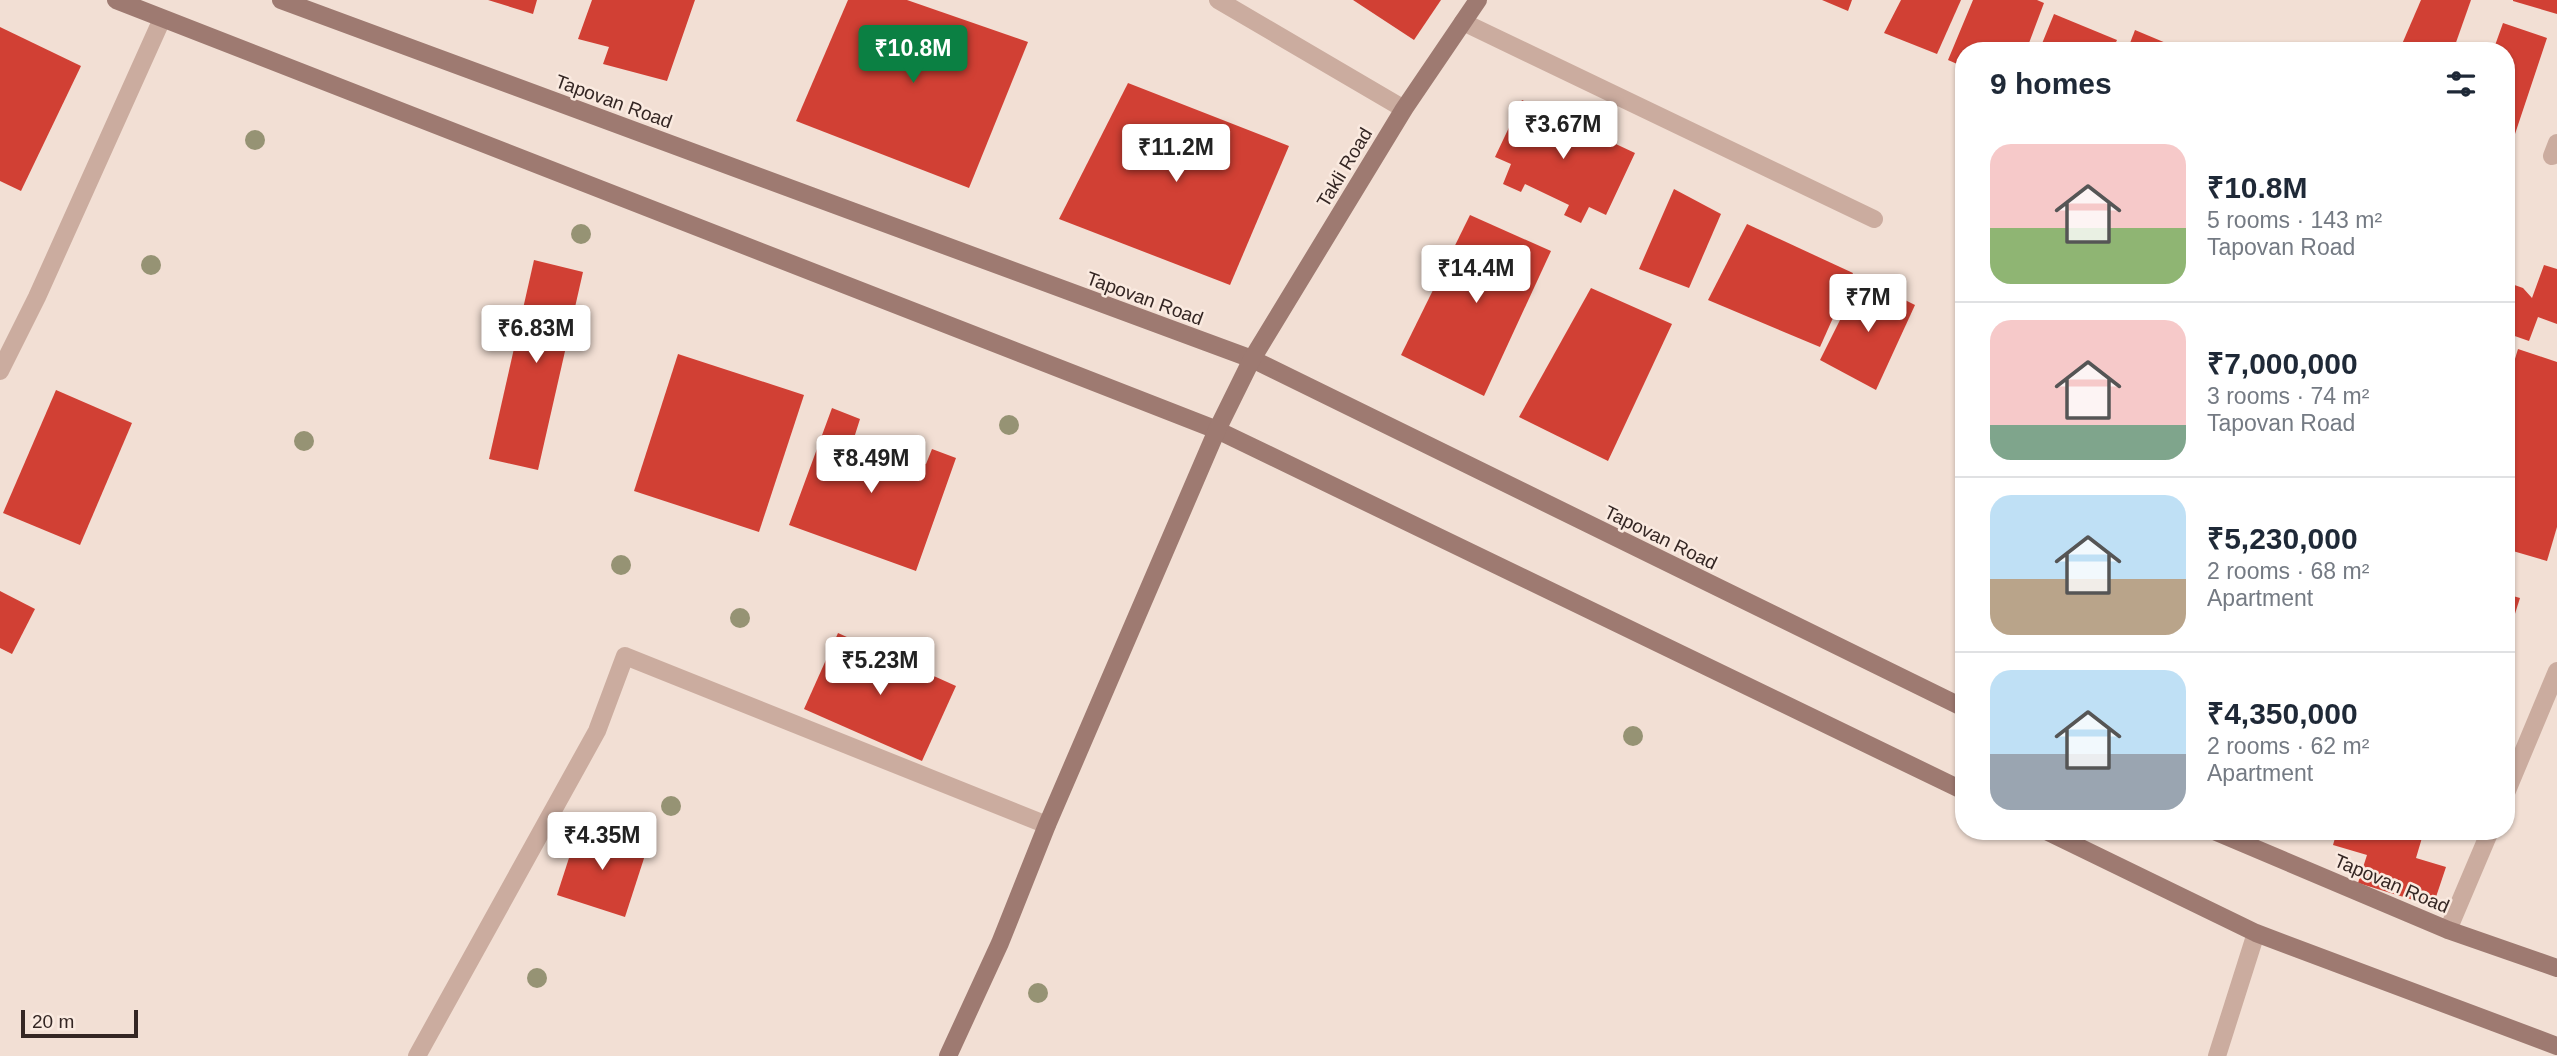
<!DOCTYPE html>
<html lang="en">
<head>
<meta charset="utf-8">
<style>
	body { margin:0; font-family:Arial,sans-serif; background:#f2f2f3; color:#1f2937; height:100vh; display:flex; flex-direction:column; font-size:26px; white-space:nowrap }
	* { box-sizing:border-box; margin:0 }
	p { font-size:23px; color:#747a83 }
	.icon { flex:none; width:38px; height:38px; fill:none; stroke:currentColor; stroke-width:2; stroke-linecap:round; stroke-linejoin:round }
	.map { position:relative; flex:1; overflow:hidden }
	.side { position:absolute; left:1955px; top:42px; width:560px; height:798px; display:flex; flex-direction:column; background:#fff; border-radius:28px; box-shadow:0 2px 5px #0004 }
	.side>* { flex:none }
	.scale { position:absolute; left:21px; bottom:18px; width:117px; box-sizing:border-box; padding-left:7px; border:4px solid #342623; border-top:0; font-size:19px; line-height:24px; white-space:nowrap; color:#342623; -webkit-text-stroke:5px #faeae0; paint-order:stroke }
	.price { position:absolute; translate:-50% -60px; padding:0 16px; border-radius:7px; background:#fff; color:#222; font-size:23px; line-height:46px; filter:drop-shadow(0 2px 4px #0008) }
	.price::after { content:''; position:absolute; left:50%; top:42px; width:21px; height:16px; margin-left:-10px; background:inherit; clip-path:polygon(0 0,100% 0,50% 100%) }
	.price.selected { background:#0b8043; color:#fff }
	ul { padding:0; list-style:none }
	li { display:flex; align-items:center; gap:21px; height:175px; padding:0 35px }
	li+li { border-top:2px solid #e0e1e3 }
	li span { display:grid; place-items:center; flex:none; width:196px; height:140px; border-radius:21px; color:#555 }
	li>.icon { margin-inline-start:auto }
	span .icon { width:84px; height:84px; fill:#fffc; stroke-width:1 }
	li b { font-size:30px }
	h2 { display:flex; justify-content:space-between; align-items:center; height:84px; padding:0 35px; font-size:30px }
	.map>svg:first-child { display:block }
	.building { fill:#d14034 }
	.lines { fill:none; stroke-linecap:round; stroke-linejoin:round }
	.lane { stroke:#cbac9f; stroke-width:18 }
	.street { stroke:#cbac9f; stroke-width:18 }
	.secondary { stroke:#9e7a71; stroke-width:18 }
	.tree { fill:#969374 }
	.labels { text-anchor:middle; stroke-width:5; stroke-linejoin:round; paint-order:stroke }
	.street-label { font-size:19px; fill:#342623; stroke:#faeae0 }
</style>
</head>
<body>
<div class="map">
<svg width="2557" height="1056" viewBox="0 0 2557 1056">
	<rect width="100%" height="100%" fill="#f2dfd4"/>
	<g class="building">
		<path d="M488 0H537L533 14Z"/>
		<path d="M592 0H695L667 81 603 64 609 47 578 39Z"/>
		<path d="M848 0H907L1028 42 969 188 796 121Z"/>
		<path d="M1353 0H1441L1414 40Z"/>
		<path d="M1822 0H1852L1848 11Z"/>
		<path d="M1901 0H1961L1937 54 1884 33Z"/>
		<path d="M1973 0H2037L2044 3 2026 51H1964V67L1948 60Z"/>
		<path d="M2421 0H2471L2453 51H2399Z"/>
		<path d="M2513 0H2557V14L2513 1Z"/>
		<path d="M2054 14 2117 40 2112 51H2039Z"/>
		<path d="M2503 23 2547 38 2506 161V51H2493Z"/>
		<path d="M0 27 81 66 21 191 0 181Z"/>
		<path d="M2135 30 2185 51H2127Z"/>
		<path d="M1128 83 1289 146 1230 285 1059 219Z"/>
		<path d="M1522 100 1635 153 1606 215 1589 207 1581 223 1564 215 1569 205 1525 184 1521 192 1503 184 1511 164 1495 157Z"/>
		<path d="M1674 189 1721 214 1689 288 1639 269Z"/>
		<path d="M1470 215 1551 251 1484 396 1401 355Z"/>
		<path d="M1747 224 1853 273 1820 347 1708 300Z"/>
		<path d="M534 260 583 272 538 470 489 459Z"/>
		<path d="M2544 265 2557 269V324L2538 317 2529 341 2506 333V282L2523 288 2532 298Z"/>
		<path d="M1861 278 1915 305 1876 390 1820 360Z"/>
		<path d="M1591 288 1672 324 1608 461 1519 417Z"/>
		<path d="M2518 349 2557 362V527L2547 561 2506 549V388Z"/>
		<path d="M678 354 804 395 759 532 634 491Z"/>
		<path d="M56 390 132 423 80 545 3 513Z"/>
		<path d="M832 408 860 419 854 438 926 464 932 449 956 458 916 571 789 525Z"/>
		<path d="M0 591 35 609 12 654 0 648Z"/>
		<path d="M2506 594 2520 598 2507 639H2506Z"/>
		<path d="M838 633 956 686 922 761 804 709Z"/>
		<path d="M579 827 647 849 625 917 557 895Z"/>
		<path d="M2337 831H2424L2416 858 2446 867 2433 906 2358 883 2367 855 2333 845Z"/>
	</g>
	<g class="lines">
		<path class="lane" d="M417 1056 597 731 625 656 1047 825"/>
		<g class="street">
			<path d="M1218 0 1404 109"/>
			<path d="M1463 22 1874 219"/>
			<path d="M2552 156 2557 143"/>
			<path d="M0 371 37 297 162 19"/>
			<path d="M2506 793 2557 671"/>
			<path d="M2448 930 2490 831"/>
			<path d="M2217 1056 2256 933"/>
		</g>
		<g class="secondary">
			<path d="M116 0 1217 430 1964 791"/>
			<path d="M281 0 1252 359 1964 708"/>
			<path d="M2046 831 2256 933 2557 1046"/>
			<path d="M2214 831 2448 930 2557 968"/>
			<path d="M948 1056 1000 943 1047 825 1217 430 1252 359 1404 109 1478 0"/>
		</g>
	</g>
	<g class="tree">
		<circle cx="255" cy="140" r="10"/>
		<circle cx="581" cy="234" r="10"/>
		<circle cx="151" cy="265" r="10"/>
		<circle cx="1009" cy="425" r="10"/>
		<circle cx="304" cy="441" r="10"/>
		<circle cx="621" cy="565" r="10"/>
		<circle cx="740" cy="618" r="10"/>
		<circle cx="1633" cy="736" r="10"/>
		<circle cx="671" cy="806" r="10"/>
		<circle cx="537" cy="978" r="10"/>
		<circle cx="1038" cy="993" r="10"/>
	</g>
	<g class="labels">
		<g class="street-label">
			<text transform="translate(614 101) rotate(20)" y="7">Tapovan Road</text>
			<text transform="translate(1344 167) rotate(-59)" y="7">Takli Road</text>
			<text transform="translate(1145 298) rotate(20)" y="7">Tapovan Road</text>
			<text transform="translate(1661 537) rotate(26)" y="7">Tapovan Road</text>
			<text transform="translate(2392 883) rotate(23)" y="7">Tapovan Road</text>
		</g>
	</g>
</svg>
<div class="scale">20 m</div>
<b class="price selected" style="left:913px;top:85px">₹10.8M</b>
<b class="price" style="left:1563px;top:161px">₹3.67M</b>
<b class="price" style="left:1176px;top:184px">₹11.2M</b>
<b class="price" style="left:1476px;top:305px">₹14.4M</b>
<b class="price" style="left:1868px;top:334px">₹7M</b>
<b class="price" style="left:536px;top:365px">₹6.83M</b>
<b class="price" style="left:871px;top:495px">₹8.49M</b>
<b class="price" style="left:880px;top:697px">₹5.23M</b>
<b class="price" style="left:602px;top:872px">₹4.35M</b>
<section class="side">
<h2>9 homes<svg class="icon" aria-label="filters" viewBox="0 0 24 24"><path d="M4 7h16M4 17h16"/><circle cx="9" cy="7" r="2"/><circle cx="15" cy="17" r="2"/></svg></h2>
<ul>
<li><span style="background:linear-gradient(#f6c9c9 60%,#8fb573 0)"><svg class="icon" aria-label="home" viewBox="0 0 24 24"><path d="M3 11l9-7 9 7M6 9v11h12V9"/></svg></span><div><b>₹10.8M</b><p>5 rooms · 143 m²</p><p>Tapovan Road</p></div></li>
<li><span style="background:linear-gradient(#f6c9c9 75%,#7fa58c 0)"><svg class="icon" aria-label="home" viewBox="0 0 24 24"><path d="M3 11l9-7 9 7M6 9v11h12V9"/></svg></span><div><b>₹7,000,000</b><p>3 rooms · 74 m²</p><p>Tapovan Road</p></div></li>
<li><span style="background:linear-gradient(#bfe0f5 60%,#b9a48a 0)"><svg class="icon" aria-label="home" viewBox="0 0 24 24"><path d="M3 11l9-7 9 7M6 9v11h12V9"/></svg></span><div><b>₹5,230,000</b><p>2 rooms · 68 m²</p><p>Apartment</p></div></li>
<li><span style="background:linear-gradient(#bfe0f5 60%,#9aa5b1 0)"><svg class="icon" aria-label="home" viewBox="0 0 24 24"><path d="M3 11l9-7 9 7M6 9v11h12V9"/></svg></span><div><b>₹4,350,000</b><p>2 rooms · 62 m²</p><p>Apartment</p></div></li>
</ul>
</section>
</div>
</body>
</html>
